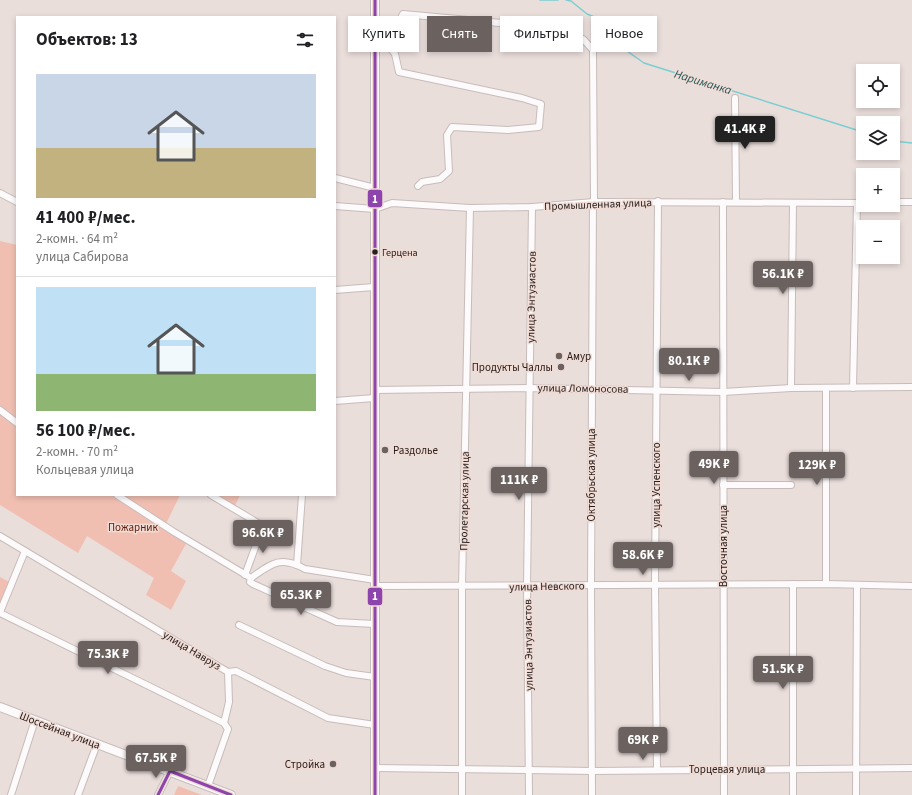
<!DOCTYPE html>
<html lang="ru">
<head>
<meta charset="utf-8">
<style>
	body { margin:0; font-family:"Source Sans 3",sans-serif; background:#f2f2f2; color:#202124; height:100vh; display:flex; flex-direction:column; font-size:15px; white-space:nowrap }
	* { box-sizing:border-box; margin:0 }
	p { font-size:13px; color:#757577 }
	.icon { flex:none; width:22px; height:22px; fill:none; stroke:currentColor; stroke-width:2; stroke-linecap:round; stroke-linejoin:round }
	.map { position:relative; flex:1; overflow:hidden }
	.details { position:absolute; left:16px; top:16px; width:320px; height:480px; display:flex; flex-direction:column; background:#fff; border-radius:0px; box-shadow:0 2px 6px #0003 }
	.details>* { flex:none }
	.hud { position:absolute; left:348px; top:16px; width:380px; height:36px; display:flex; gap:8px }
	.buttons { position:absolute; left:856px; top:64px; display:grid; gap:8px }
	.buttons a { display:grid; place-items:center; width:44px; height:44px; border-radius:0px; background:#fff; box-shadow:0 2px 6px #0003; font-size:20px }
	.price { position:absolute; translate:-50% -34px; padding:0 9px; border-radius:4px; background:#6b6260; color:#fff; font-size:13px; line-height:26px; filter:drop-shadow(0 1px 2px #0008) }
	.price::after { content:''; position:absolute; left:50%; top:24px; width:12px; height:9px; margin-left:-6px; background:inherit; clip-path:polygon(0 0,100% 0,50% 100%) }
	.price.current { background:#222; color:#fff }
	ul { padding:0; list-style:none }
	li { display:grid; align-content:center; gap:8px; height:212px; padding:0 20px }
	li+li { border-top:1px solid #e0e0e0 }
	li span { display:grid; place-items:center; height:124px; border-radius:0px; color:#555 }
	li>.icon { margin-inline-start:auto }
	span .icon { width:72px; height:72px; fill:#fffc; stroke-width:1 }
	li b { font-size:17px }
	h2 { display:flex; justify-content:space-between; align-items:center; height:48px; padding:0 20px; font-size:17px }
	.tag { padding:0 14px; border-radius:0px; background:#fff; box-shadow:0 2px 6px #0003; font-size:14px; line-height:36px }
	.tag.current { background:#6b6260; color:#fff }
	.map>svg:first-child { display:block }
	.green { fill:#f0bfb1 }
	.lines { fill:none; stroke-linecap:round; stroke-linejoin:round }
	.stream { stroke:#7aced2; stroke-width:1.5 }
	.minor-casing { stroke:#c6bcba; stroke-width:8 }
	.major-casing { stroke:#c6bcba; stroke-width:10 }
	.minor { stroke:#fcfafa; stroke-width:6 }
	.major { stroke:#fcfafa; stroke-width:8 }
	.bus-1-casing { stroke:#f0dbd5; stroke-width:6 }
	.bus-1 { stroke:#8e44ad; stroke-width:3 }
	.bus-dot { fill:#27201e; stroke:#f0dbd5; stroke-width:1.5 }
	.poi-dot { fill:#6b6260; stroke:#f0dbd5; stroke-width:1.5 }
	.labels { text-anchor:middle; stroke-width:3; stroke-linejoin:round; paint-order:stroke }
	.bus-label { font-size:10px; fill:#27201e; stroke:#f0dbd5; text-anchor:start }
	.street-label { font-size:11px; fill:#27201e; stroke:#f0dbd5 }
	.poi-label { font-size:11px; fill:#27201e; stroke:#f0dbd5; text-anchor:start }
	.park-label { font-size:11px; fill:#631903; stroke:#f0dbd5 }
	.water-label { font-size:12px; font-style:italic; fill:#23585b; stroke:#f0dbd5 }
	.line-badge { stroke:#f0dbd5; stroke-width:1.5 }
	.badge-label { font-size:11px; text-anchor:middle; font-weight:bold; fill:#fff }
</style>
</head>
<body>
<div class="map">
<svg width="912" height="795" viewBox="0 0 912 795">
	<rect width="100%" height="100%" fill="#eadedb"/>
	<g class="green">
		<path d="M0 241 17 245V495H180L164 528 187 542 171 571 186 581 171 610 146 595 154 578 87 536 78 553 0 505Z"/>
		<path d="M213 495H240L234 508Z"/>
		<path d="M0 577 13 584 0 617Z"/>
		<path d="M178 786 202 795H174Z"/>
	</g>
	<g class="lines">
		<g class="stream">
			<path d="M540 0H558"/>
			<path d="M566 0 571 1 587 14 607 22V37L644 63 863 132"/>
			<path d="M893 141 912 143"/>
		</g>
		<g class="minor-casing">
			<g id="minor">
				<path d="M375 42 387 44 395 54 399 72 522 98 541 104 539 127 508 130 452 127 447 135 449 171 440 179 422 182 418 186"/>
				<path d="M387 44 392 41 394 31 403 14 533 26 547 28 583 39 593 50 594 202"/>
				<path d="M735 98 736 202"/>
				<path d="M335 178 375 188"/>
				<path d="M0 193 17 202"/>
				<path d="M723 202 724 795"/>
				<path d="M893 202H912"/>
				<path d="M335 206 375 209 392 203 470 208 532 207 594 202 863 203"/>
				<path d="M335 290 374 287"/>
				<path d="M791 388 793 203"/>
				<path d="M826 388V584"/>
				<path d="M853 388 857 203"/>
				<path d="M374 390 529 388 723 392 791 388 912 387"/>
				<path d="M335 401 374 398"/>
				<path d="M0 410 17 423"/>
				<path d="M723 485H791"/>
				<path d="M117 495 174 532 251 578 250 582 253 584 337 622 374 624"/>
				<path d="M211 495 263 526 245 575"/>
				<path d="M0 536 228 672 236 671 328 718 375 725"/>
				<path d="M297 565 302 495"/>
				<path d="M251 578C271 564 280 555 305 569L375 580"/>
				<path d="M375 586 826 584 912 586"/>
				<path d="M0 612 25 551"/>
				<path d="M0 613 224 723"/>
				<path d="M239 625 325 666 346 673 375 677"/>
				<path d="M375 768 593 771 912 768"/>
				<path d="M657 769 655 584 658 201"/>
				<path d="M208 786 228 729 224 723 229 702 228 672"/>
				<path d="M11 795 35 720"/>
				<path d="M78 795 97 744"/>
				<path d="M158 795 170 771"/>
				<path d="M462 795V586L470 208"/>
				<path d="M529 795 527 586 532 207"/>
				<path d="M592 795 591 585 593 202"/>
				<path d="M793 795V584"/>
				<path d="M856 795 857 585"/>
			</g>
		</g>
		<g class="major-casing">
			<g id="major">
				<path d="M0 707 231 795"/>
				<path d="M375 795V0"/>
			</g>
		</g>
		<use href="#minor" class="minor"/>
		<use href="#major" class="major"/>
		<g class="bus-1-casing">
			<g id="bus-1">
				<path d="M375 0V795"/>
				<path d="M158 795 170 771 231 795"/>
			</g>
		</g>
		<use href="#bus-1" class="bus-1"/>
	</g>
	<circle class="bus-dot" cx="375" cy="252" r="3.5"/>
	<g class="poi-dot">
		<circle cx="559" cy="356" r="4"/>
		<circle cx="561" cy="367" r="4"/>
		<circle cx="385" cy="450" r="4"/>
		<circle cx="333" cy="764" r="4"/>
	</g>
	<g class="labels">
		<g class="bus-label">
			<text x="382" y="256">Герцена</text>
		</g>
		<g class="street-label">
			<text transform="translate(598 204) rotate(-2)" y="4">Промышленная улица</text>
			<text transform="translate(531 297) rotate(-89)" y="4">улица Энтузиастов</text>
			<text transform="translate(583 388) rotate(1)" y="4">улица Ломоносова</text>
			<text transform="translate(591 475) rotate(-90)" y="4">Октябрьская улица</text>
			<text transform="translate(656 485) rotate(-90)" y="4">улица Успенского</text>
			<text transform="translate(464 501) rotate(-89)" y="4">Пролетарская улица</text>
			<text transform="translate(723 546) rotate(-90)" y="4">Восточная улица</text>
			<text transform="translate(547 586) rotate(-1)" y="4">улица Невского</text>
			<text transform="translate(528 645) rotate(-91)" y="4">улица Энтузиастов</text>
			<text transform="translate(192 650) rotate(31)" y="4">улица Навруз</text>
			<text transform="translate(60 730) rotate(21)" y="4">Шоссейная улица</text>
			<text x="727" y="773">Торцевая улица</text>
		</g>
		<g class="poi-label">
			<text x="567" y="360">Амур</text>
			<text x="553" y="371" text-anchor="end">Продукты Чаллы</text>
			<text x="393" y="454">Раздолье</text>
			<text x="325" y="768" text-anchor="end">Стройка</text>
		</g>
		<g class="park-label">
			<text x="133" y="531">Пожарник</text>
		</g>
		<g class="water-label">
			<text transform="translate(703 82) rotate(17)" y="4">Нариманка</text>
		</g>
	</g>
	<g class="line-badge">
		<rect x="367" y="189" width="16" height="19" rx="4" fill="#8e44ad"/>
		<rect x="367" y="587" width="16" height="19" rx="4" fill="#8e44ad"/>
	</g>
	<g class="badge-label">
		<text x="375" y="203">1</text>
		<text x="375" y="600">1</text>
	</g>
</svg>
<div class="buttons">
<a><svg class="icon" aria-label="locate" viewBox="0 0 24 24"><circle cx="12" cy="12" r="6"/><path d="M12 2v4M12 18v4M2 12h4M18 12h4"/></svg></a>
<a><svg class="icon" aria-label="layers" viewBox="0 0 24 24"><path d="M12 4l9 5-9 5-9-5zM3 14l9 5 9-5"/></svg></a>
<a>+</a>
<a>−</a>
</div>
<b class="price current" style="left:745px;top:150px">41.4K ₽</b>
<b class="price" style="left:783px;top:295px">56.1K ₽</b>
<b class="price" style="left:689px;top:382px">80.1K ₽</b>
<b class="price" style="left:714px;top:485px">49K ₽</b>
<b class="price" style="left:817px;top:486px">129K ₽</b>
<b class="price" style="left:519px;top:501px">111K ₽</b>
<b class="price" style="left:263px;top:554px">96.6K ₽</b>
<b class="price" style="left:643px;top:576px">58.6K ₽</b>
<b class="price" style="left:301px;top:616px">65.3K ₽</b>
<b class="price" style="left:108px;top:675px">75.3K ₽</b>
<b class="price" style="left:783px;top:690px">51.5K ₽</b>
<b class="price" style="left:643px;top:761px">69K ₽</b>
<b class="price" style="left:156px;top:779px">67.5K ₽</b>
<div class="hud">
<a class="tag">Купить</a>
<a class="tag current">Снять</a>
<a class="tag">Фильтры</a>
<a class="tag">Новое</a>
</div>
<section class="details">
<h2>Объектов: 13<svg class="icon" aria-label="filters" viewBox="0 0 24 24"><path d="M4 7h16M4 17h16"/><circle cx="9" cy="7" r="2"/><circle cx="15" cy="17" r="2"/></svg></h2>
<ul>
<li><span style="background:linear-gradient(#c9d6e8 60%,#c2b280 0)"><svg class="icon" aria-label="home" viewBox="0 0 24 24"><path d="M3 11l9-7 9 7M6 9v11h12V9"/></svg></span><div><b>41 400 ₽/мес.</b><p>2-комн. · 64 m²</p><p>улица Сабирова</p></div></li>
<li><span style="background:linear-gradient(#bfe0f5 70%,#8fb573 0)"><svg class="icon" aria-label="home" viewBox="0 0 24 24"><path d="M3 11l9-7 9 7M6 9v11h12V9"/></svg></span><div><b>56 100 ₽/мес.</b><p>2-комн. · 70 m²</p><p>Кольцевая улица</p></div></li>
</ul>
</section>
</div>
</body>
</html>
